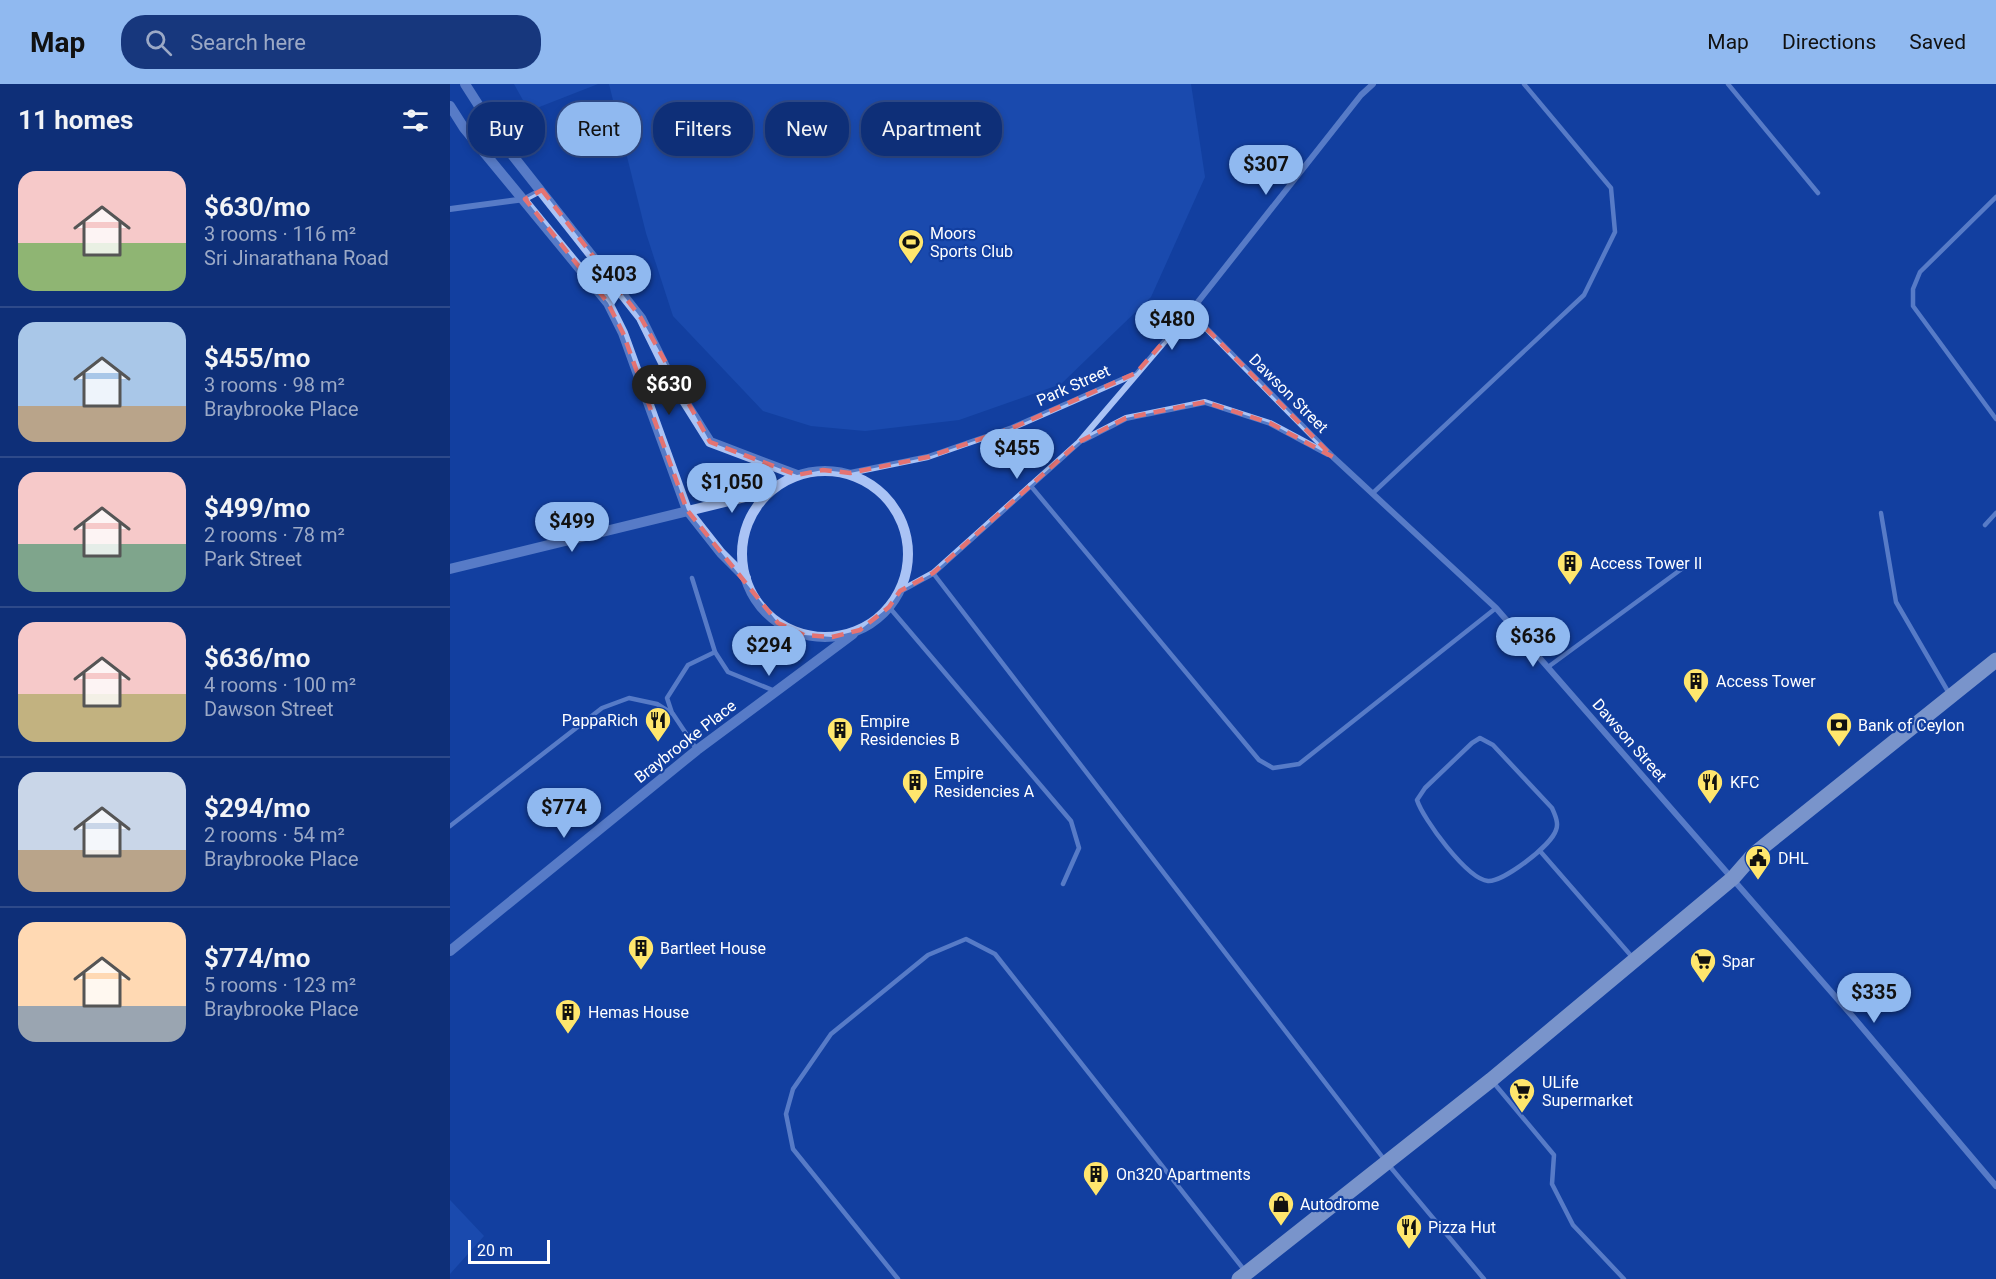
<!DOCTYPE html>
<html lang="en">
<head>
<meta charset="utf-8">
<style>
	body { margin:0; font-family:Roboto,sans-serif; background:#17377d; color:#f1f3f6; height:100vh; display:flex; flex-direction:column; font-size:22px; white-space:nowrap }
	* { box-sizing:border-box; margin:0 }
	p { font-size:20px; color:#9ba9c6 }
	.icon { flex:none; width:33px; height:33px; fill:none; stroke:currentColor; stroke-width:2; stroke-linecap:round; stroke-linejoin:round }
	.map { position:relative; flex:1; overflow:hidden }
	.panel { display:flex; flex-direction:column; background:#0e2f78; width:450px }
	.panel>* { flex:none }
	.guide { position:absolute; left:18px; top:18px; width:570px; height:54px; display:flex; gap:12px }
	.scale { position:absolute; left:18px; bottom:15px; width:82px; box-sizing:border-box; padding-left:6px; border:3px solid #fff; border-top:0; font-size:16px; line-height:21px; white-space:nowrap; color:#fff; -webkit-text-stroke:4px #123fa0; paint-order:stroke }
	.price { position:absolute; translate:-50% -51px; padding:0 14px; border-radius:21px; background:#90b9f0; color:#111; font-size:20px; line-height:39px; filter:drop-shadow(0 2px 3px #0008) }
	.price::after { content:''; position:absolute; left:50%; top:36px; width:18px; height:14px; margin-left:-9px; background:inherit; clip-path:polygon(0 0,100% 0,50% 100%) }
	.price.on { background:#222; color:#fff }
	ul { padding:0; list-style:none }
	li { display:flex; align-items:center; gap:18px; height:150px; padding:0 18px }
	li+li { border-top:2px solid #2e4a8a }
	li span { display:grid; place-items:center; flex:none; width:168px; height:120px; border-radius:18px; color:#555 }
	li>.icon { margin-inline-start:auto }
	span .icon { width:72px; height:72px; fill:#fffc; stroke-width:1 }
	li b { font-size:26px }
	h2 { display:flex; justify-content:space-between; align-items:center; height:72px; padding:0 18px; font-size:26px }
	.chip { padding:0 21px; border-radius:24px; background:#0e2f78; box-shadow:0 3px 9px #0003,0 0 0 2px #2e4a8a; font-size:21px; line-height:54px }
	.chip.on { background:#90b9f0; color:#111 }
	header { display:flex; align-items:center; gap:36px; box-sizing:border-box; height:84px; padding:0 30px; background:#90b9f0; color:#111 }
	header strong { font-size:28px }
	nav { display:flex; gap:33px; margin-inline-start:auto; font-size:21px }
	.search { width:420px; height:54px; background:#17377d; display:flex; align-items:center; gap:15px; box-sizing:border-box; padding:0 21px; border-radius:24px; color:#9ba9c6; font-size:22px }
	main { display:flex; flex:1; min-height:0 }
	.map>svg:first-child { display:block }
	.green { fill:#2458be }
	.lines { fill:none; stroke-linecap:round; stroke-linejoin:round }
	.service { stroke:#aac3f5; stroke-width:4.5 }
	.minor { stroke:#aac3f5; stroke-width:6 }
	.tertiary { stroke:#aac3f5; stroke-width:10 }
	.primary { stroke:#f7faff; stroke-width:15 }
	.marked { fill:none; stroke:#e47373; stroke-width:4.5; stroke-dasharray:12 8; stroke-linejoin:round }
	.labels { text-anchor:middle; stroke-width:4.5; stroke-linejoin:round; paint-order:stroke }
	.poi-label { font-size:16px; fill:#fff; stroke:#123fa0; text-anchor:start }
	.street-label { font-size:16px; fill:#fff; stroke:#123fa0 }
</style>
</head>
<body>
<header>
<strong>Map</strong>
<div class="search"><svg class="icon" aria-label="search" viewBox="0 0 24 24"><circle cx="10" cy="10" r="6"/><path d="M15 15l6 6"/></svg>Search here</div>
<nav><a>Map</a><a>Directions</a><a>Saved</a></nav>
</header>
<main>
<section class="panel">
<h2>11 homes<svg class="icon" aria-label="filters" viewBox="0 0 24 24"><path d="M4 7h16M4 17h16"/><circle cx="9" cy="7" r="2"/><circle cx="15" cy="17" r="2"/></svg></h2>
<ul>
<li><span style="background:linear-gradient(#f6c9c9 60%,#8fb573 0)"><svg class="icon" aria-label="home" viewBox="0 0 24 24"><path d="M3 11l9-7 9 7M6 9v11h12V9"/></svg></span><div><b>$630/mo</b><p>3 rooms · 116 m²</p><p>Sri Jinarathana Road</p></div></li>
<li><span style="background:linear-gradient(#a9c7e8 70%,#b9a48a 0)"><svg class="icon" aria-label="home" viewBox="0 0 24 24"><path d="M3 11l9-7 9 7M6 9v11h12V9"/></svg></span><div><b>$455/mo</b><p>3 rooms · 98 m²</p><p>Braybrooke Place</p></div></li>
<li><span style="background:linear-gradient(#f6c9c9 60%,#7fa58c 0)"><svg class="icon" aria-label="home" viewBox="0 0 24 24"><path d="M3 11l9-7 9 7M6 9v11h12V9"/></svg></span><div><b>$499/mo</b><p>2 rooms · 78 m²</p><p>Park Street</p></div></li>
<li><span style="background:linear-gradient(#f6c9c9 60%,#c2b280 0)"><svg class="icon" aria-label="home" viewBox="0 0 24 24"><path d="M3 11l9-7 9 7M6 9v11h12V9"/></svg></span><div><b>$636/mo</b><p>4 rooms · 100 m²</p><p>Dawson Street</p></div></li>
<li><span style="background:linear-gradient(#c9d6e8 65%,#b9a48a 0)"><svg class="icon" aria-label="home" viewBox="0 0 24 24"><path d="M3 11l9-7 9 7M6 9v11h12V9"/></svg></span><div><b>$294/mo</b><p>2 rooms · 54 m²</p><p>Braybrooke Place</p></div></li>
<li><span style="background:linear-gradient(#ffd9b3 70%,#9aa5b1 0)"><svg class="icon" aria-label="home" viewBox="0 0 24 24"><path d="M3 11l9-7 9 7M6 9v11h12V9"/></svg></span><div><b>$774/mo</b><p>5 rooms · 123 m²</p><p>Braybrooke Place</p></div></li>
</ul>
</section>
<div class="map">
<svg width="1546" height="1195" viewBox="0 0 1546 1195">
	<rect width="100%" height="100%" fill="#123fa0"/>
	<g class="green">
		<path d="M64 0H148L79 27Z"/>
		<path d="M159 0H741L755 93 701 213 611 300 509 336 415 347 361 342 313 327 223 232 196 149Z"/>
		<path d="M0 1116 34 1152 0 1190Z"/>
	</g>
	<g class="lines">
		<g class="service">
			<path d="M1278 0 1368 109"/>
			<path d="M1546 113 1470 188 1463 205V222L1546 335"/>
			<path d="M580 401 809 676 823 684 849 680 1046 524"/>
			<path d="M924 408 1134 211 1165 148 1161 104 1074 0"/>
			<path d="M1431 429 1446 518 1500 611"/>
			<path d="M1535 441 1546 429"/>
			<path d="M483 489 937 1079 1034 1195"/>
			<path d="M242 494 265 568 278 588 325 607"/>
			<path d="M439 523 621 737 629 764 613 800"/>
			<path d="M1098 583 1237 481"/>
			<path d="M222 629 217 614 238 581 265 568"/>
			<path d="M1030 654 1043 661 1102 724C1105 731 1109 739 1106 746 1101 762 1053 798 1038 797 1017 795 973 735 967 716L975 704 1022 659Z"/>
			<path d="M0 742 152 624 179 614 207 620 223 630 247 666"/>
			<path d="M1090 767 1183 874"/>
			<path d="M1043 998 1104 1071 1102 1100 1123 1141 1174 1195"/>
			<path d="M448 1195 343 1065 336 1030 343 1005 381 950 478 871 516 855 545 870 795 1187"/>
		</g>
		<g class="minor">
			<path d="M0 125 75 115 92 106"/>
			<path d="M740 228 883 373 1046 524 1404 934 1546 1102"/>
			<path d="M633 356 676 334 755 318 820 339 878 370"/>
			<path d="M400 389 478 373 562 344 683 291"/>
			<path d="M450 507 483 489 629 358 740 228 911 11 923 0"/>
		</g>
		<g class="tertiary">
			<path d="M15 0 52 58 191 234 223 299 260 358 347 391"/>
			<path d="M0 22 14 44 158 219 173 249 237 426 271 469 296 494"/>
			<circle cx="375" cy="470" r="83"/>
			<path d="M0 485 320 407"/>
			<path d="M0 867 247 666 403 550"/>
		</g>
		<path class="primary" d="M789 1195 1041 996 1283 794 1304 770 1546 576"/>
	</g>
	<path d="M0 0H1546V1195H0ZM92 106 191 234 260 358 347 391 373 386 400 389 478 373 562 344 686 289 740 228 883 373 820 339 755 318 676 334 629 358 483 489 450 507 439 523 410 546 382 553 354 551 328 539 237 426 173 249 158 219 75 115Z" fill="#123fa0" fill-opacity=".55" fill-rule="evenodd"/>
	<path class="marked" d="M92 106 191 234 260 358 347 391 373 386 400 389 478 373 562 344 686 289 740 228 883 373 820 339 755 318 676 334 629 358 483 489 450 507 439 523 410 546 382 553 354 551 328 539 237 426 173 249 158 219 75 115Z"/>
	<defs>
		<g id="stadium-pin" transform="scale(1.35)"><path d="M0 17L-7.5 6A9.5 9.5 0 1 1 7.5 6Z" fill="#ffe66d" stroke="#123fa0"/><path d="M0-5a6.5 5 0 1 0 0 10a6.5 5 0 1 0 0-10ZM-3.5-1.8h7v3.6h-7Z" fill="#111"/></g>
		<g id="building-pin" transform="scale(1.35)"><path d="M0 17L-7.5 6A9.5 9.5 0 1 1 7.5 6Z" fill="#ffe66d" stroke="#123fa0"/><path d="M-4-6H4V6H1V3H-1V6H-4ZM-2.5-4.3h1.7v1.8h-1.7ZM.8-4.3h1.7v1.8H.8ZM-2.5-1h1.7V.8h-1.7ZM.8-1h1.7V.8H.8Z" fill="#111"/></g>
		<g id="restaurant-pin" transform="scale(1.35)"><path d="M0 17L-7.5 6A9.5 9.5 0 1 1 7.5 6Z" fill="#ffe66d" stroke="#123fa0"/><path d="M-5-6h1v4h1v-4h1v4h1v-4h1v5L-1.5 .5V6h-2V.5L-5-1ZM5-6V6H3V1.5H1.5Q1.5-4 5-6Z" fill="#111"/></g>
		<g id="bank-pin" transform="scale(1.35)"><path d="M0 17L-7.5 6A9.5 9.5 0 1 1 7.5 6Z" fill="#ffe66d" stroke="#123fa0"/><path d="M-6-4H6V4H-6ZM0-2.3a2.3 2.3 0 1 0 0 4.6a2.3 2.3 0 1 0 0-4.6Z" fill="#111"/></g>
		<g id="civic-pin" transform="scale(1.35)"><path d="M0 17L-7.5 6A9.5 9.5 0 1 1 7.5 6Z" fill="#ffe66d" stroke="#123fa0"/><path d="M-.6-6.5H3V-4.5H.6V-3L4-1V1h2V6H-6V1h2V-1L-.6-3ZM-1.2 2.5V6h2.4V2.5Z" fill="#111"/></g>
		<g id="supermarket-pin" transform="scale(1.35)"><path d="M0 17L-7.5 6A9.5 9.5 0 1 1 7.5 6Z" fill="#ffe66d" stroke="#123fa0"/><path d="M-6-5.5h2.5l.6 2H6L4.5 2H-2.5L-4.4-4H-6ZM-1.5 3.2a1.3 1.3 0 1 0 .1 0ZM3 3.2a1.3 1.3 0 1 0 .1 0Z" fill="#111"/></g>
		<g id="shop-pin" transform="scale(1.35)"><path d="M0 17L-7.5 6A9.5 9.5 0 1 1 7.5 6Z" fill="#ffe66d" stroke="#123fa0"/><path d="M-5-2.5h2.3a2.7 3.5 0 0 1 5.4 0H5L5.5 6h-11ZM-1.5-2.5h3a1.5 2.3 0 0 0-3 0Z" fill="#111"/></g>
	</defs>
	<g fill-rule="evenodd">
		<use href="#stadium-pin" x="461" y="158"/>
		<use href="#building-pin" x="1120" y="479"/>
		<use href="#building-pin" x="1246" y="597"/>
		<use href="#restaurant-pin" x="208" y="636"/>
		<use href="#bank-pin" x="1389" y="641"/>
		<use href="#building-pin" x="390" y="646"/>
		<use href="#building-pin" x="465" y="698"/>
		<use href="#restaurant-pin" x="1260" y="698"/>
		<use href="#civic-pin" x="1308" y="774"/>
		<use href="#building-pin" x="191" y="864"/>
		<use href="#supermarket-pin" x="1253" y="877"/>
		<use href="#building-pin" x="118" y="928"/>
		<use href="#supermarket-pin" x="1072" y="1007"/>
		<use href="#building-pin" x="646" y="1090"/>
		<use href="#shop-pin" x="831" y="1120"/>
		<use href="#restaurant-pin" x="959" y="1143"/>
	</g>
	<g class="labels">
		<g class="poi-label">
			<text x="480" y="155">Moors<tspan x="480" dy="18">Sports Club</tspan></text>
			<text x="1140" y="485">Access Tower II</text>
			<text x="1266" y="603">Access Tower</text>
			<text x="188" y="642" text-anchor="end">PappaRich</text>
			<text x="410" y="643">Empire<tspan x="410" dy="18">Residencies B</tspan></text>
			<text x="1408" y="647">Bank of Ceylon</text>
			<text x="484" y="695">Empire<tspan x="484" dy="18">Residencies A</tspan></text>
			<text x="1280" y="704">KFC</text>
			<text x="1328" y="780">DHL</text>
			<text x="210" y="870">Bartleet House</text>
			<text x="1272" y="883">Spar</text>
			<text x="138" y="934">Hemas House</text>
			<text x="1092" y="1004">ULife<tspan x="1092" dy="18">Supermarket</tspan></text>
			<text x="666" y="1096">On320 Apartments</text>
			<text x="850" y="1126">Autodrome</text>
			<text x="978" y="1149">Pizza Hut</text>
		</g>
		<g class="street-label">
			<text transform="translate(623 301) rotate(-24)" y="6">Park Street</text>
			<text transform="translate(839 309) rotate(45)" y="6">Dawson Street</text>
			<text transform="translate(1180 656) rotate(49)" y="6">Dawson Street</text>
			<text transform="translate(235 657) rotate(-38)" y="6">Braybrooke Place</text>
		</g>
	</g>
</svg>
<div class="scale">20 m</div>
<b class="price" style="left:816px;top:112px">$307</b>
<b class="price" style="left:164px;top:222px">$403</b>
<b class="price" style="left:722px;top:267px">$480</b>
<b class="price on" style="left:219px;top:332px">$630</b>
<b class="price" style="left:567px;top:396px">$455</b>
<b class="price" style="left:282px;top:430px">$1,050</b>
<b class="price" style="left:122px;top:469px">$499</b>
<b class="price" style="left:1083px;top:584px">$636</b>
<b class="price" style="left:319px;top:593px">$294</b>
<b class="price" style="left:114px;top:755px">$774</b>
<b class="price" style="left:1424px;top:940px">$335</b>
<div class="guide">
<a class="chip">Buy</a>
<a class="chip on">Rent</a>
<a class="chip">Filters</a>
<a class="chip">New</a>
<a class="chip">Apartment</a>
</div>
</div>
</main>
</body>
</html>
